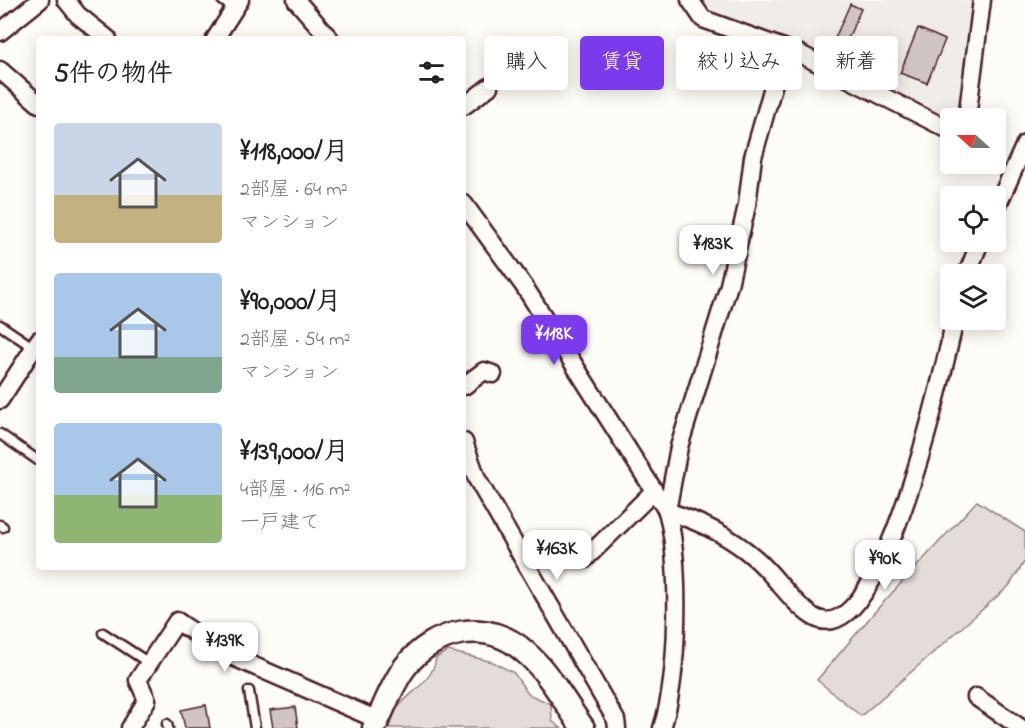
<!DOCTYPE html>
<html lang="ja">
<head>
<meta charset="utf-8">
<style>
	body { margin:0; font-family:"Indie Flower","Klee One",sans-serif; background:#f6f6f6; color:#222; height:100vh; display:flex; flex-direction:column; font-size:22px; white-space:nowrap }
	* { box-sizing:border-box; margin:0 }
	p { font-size:20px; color:#767676 }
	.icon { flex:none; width:33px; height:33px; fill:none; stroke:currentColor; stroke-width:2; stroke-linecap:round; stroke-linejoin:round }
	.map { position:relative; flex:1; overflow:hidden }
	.side { position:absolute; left:36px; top:36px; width:430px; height:534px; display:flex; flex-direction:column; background:#fff; border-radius:6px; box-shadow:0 3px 15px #0003 }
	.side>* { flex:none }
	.top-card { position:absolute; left:484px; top:36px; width:450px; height:54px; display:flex; gap:12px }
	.needle { width:39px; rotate:291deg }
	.controls { position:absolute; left:940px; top:108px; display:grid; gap:12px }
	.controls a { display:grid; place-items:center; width:66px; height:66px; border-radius:6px; background:#fff; box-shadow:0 3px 15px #0003; font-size:30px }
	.price { position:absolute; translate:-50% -51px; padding:0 14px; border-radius:12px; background:#fff; color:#222; font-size:20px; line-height:39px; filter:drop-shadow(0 2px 3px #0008) }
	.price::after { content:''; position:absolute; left:50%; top:36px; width:18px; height:14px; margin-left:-9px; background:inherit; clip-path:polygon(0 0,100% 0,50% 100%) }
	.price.current { background:#7c3aed; color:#fff }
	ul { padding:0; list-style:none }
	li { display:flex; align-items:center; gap:18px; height:150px; padding:0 18px }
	li span { display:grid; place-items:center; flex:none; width:168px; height:120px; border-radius:6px; color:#555 }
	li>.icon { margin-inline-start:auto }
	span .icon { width:72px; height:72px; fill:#fffc; stroke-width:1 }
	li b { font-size:26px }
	h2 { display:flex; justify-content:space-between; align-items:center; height:72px; padding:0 18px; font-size:26px }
	.pill { padding:0 21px; border-radius:6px; background:#fff; box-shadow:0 3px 15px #0003; font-size:21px; line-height:54px }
	.pill.current { background:#7c3aed; color:#fff }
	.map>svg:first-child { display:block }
	.built { fill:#f0ece8 }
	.green { fill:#e3dcda; stroke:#967e82; stroke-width:1.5 }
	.building { fill:#d0c5c4; stroke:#4a1f2b; stroke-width:1.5 }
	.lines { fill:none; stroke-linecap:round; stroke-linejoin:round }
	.lane-casing { stroke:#4a1f2b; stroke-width:13 }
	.street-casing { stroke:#4a1f2b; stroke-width:21 }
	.secondary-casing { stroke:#4a1f2b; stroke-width:27 }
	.lane { stroke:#fdfcf7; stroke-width:8 }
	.street { stroke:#fdfcf7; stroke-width:16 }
	.secondary { stroke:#fdfcf7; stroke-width:22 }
</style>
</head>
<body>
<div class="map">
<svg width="1025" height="728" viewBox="0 0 1025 728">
	<rect width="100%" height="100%" fill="#fdfcf7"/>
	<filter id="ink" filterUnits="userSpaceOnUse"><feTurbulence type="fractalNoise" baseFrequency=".0167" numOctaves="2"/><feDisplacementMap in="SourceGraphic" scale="12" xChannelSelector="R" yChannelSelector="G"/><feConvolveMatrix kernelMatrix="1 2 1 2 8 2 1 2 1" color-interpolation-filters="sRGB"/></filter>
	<g filter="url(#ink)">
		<path class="built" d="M702 0H978L963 115 951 118V122L945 125 782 37 714 16Z"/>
		<g class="green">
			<path d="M977 501 1025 532V561L1009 586 861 716 817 680 879 607Z"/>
			<path d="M448 651 493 662 514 673 528 694 551 704 552 721 561 728H388C394 696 432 689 436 658Z"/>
		</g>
		<g class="building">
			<path d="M850 4 861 9 843 50 832 45Z"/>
			<path d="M918 28 945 40 927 83 900 73Z"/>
			<path d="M206 705 210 728H185L181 710Z"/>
			<path d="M295 707 298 728H273L270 710Z"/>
		</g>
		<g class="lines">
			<g class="lane-casing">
				<g id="lane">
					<path d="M222 0 234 9"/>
					<path d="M0 325 34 348"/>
					<path d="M0 434 39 461"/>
					<path d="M0 525 3 527"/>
					<path d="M103 633 149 663"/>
					<path d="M249 691 255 728"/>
					<path d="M167 724 168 728"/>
				</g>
			</g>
			<g class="street-casing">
				<g id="street">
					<path d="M66 0 78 15 108 39"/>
					<path d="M296 0 330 39"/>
					<path d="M690 0 703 19 800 54 951 131"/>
					<path d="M0 32 40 0"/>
					<path d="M215 39 240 0"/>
					<path d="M0 70 39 104"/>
					<path d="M464 106 489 87"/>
					<path d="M967 118 982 0"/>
					<path d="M464 204 524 286 667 511C681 563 679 677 662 728"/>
					<path d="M996 209 1025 144"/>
					<path d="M967 274 980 242"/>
					<path d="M464 386 484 371 493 374"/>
					<path d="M0 400 39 340"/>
					<path d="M464 442 477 479 616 720 617 728"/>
					<path d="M667 511C698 521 730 536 755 558 775 575 790 601 812 616 882 662 945 361 955 320"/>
					<path d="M667 511 679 447 729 285 747 205 753 157 784 48"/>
					<path d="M585 559 653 492"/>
					<path d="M976 697 1021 728"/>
					<path d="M130 728 147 700 138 680 177 621 224 653 378 720"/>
				</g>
			</g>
			<g class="secondary-casing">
				<path id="secondary" d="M374 728C384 708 392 684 405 667 434 629 488 618 525 652 549 672 565 703 583 728"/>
			</g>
			<use href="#lane" class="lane"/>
			<use href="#street" class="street"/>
			<use href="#secondary" class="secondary"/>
		</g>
	</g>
</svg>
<div class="controls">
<a><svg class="needle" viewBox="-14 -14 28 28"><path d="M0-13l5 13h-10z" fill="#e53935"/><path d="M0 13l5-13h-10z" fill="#767676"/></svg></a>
<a><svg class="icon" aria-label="locate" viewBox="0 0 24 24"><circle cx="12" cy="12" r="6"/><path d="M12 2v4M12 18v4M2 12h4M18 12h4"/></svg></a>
<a><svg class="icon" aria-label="layers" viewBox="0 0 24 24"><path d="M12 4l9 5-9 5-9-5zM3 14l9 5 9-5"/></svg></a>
</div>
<b class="price" style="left:713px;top:276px">¥183K</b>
<b class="price current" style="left:554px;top:366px">¥118K</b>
<b class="price" style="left:557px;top:581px">¥163K</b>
<b class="price" style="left:885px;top:591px">¥90K</b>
<b class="price" style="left:225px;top:673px">¥139K</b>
<div class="top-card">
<a class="pill">購入</a>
<a class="pill current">賃貸</a>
<a class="pill">絞り込み</a>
<a class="pill">新着</a>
</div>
<section class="side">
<h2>5件の物件<svg class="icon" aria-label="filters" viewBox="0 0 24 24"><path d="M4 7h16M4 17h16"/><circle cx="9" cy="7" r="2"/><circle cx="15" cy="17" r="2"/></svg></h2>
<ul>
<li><span style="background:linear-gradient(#c9d6e8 60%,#c2b280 0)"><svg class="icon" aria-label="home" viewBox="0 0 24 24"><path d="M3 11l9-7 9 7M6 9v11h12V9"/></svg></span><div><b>¥118,000/月</b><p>2部屋 · 64 m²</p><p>マンション</p></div></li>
<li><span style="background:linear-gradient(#a9c7e8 70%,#7fa58c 0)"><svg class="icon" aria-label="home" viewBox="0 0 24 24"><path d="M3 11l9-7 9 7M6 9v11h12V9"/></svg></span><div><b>¥90,000/月</b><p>2部屋 · 54 m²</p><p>マンション</p></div></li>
<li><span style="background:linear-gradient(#a9c7e8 60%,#8fb573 0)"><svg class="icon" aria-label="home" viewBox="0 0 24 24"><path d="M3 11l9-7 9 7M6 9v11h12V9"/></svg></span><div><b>¥139,000/月</b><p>4部屋 · 116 m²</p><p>一戸建て</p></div></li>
</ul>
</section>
</div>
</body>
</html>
